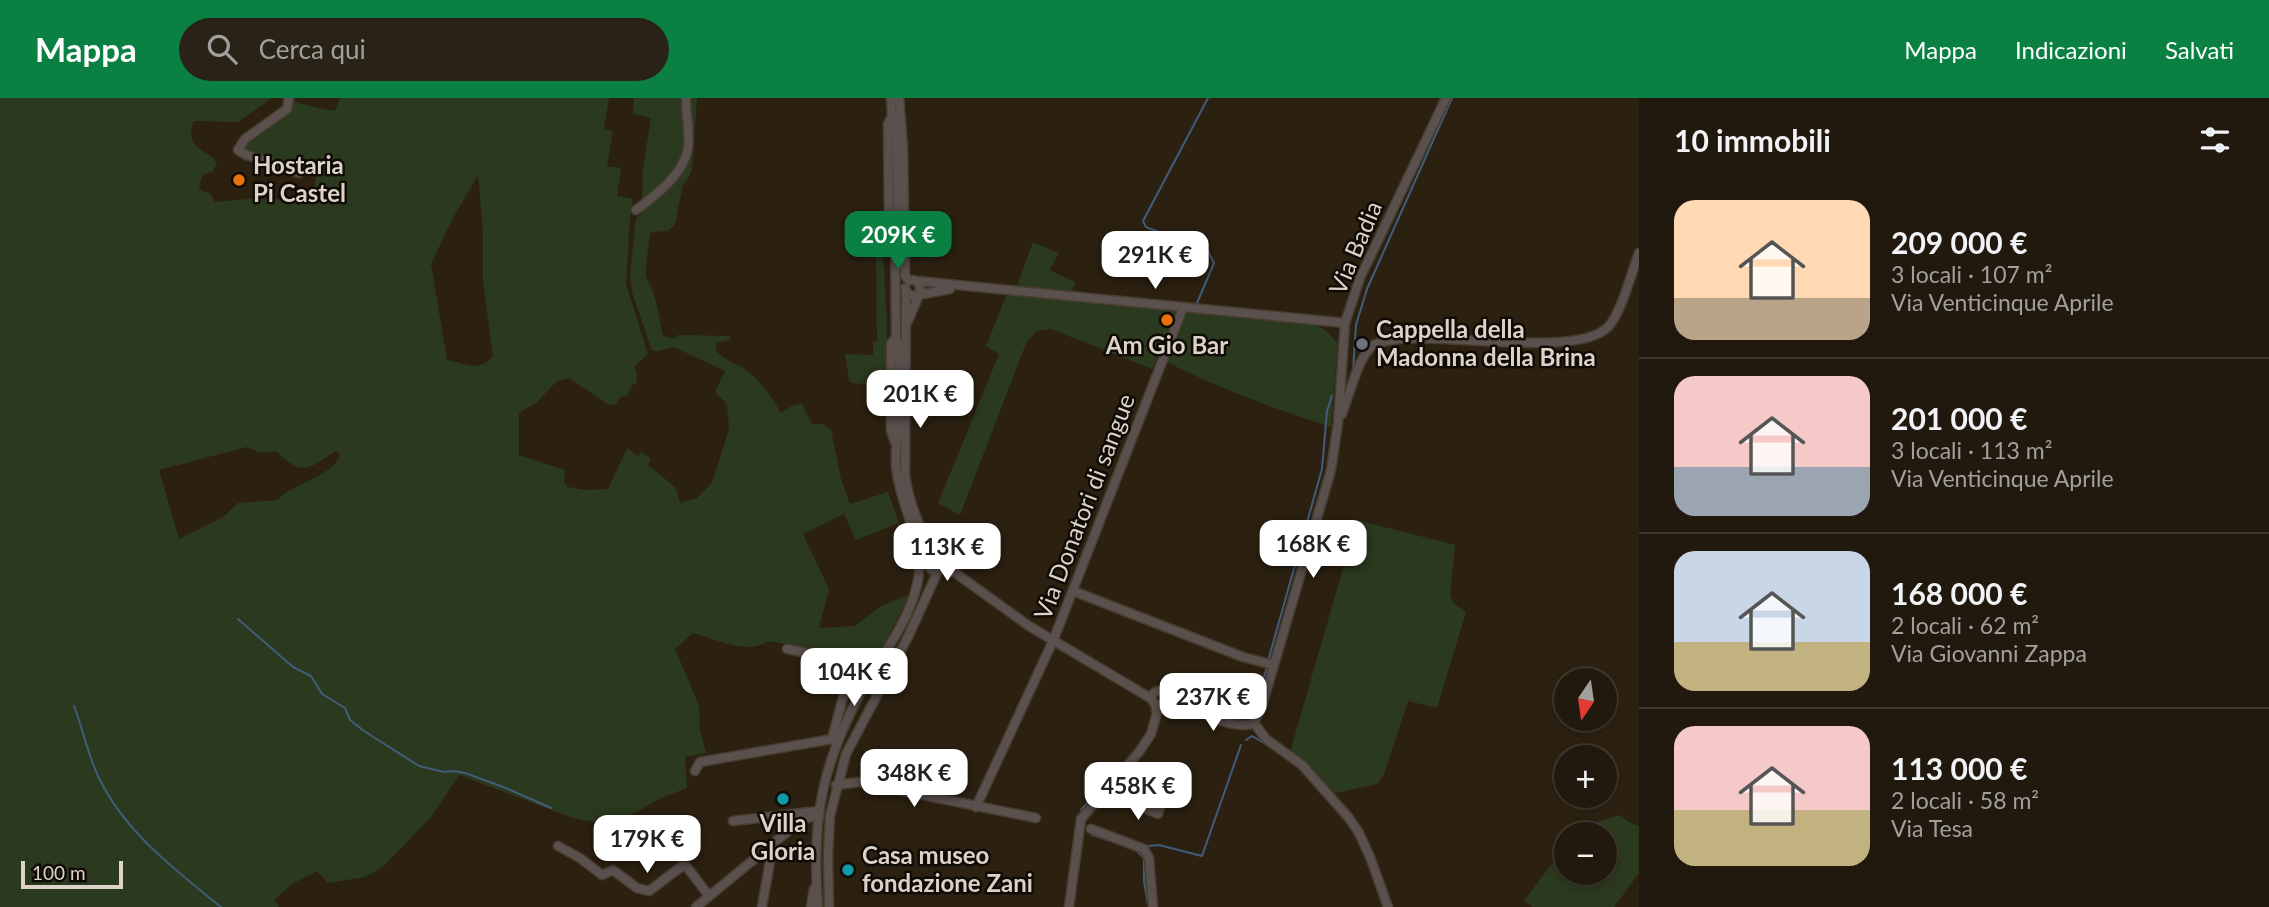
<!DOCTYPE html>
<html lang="it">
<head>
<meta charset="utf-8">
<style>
	body { margin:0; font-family:Lato,sans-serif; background:#292216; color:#f1f3f6; height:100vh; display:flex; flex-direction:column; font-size:26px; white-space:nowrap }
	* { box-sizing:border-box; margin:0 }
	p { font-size:23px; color:#a2a09d }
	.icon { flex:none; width:38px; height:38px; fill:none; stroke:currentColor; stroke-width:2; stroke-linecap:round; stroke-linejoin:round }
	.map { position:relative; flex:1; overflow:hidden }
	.side { display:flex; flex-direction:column; background:#21190d; width:630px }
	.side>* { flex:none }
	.needle { width:46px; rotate:193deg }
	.fabs { position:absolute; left:1554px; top:570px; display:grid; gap:14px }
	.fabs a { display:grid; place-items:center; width:63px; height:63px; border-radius:50%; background:#21190d; box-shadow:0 4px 10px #0003,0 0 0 2px #3e382e; font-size:35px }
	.scale { position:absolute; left:21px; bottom:18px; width:102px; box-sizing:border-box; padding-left:7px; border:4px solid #dbd3ca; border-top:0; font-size:19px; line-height:24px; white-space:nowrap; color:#dbd3ca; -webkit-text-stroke:5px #100b05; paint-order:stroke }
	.price { position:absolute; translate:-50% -60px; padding:0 16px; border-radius:14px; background:#fff; color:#222; font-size:23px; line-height:46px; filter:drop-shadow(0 2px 4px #0008) }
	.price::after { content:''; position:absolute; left:50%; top:42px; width:21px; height:16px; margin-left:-10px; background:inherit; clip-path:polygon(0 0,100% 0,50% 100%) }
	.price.active { background:#0b8043; color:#fff }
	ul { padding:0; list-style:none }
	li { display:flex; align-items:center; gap:21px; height:175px; padding:0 35px }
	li+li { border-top:2px solid #3e382e }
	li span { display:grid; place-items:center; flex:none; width:196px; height:140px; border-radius:21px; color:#555 }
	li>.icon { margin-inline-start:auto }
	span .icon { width:84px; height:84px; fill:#fffc; stroke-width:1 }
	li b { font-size:30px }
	h2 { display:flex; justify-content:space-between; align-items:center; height:84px; padding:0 35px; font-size:30px }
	header { display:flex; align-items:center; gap:42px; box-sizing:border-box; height:98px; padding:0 35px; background:#0b8043; color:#fff }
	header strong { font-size:33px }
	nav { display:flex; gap:38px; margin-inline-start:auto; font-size:24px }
	.search { width:490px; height:63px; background:#292216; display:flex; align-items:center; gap:18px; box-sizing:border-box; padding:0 24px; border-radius:38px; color:#a2a09d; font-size:26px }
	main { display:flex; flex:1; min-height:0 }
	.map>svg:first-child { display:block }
	.green { fill:#2b391e; fill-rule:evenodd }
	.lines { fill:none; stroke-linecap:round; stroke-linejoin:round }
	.stream { stroke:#415d7c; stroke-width:2 }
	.minor-casing { stroke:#483d2f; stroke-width:11 }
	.minor { stroke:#5a504e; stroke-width:8 }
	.food-dot { fill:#e8710a; stroke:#100b05; stroke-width:2.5 }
	.worship-dot { fill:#6b7280; stroke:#100b05; stroke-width:2.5 }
	.culture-dot { fill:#0f9aa8; stroke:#100b05; stroke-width:2.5 }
	.labels { text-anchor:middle; stroke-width:5; stroke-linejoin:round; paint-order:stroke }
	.poi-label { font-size:24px; font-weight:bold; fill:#dbd3ca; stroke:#100b05; text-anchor:start }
	.street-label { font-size:24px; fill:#dbd3ca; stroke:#100b05 }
</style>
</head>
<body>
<header>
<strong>Mappa</strong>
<div class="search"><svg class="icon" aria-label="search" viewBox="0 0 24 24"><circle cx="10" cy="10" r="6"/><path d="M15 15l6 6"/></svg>Cerca qui</div>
<nav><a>Mappa</a><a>Indicazioni</a><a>Salvati</a></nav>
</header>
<main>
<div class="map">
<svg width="1639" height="809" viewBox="0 0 1639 809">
	<rect width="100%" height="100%" fill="#2c2111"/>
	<g class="green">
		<path d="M0 0H272L238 24 194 23C182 51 210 52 217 65L212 74 203 76 199 88 202 93 210 95 215 104 249 101 313 102 316 76 246 52 244 49 289 15 293 3C307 8 320 10 335 13L340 0H609L604 31 613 33 607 68 621 70 617 98 633 101 630 120 626 186 648 256 635 268 637 278 636 286 632 287 627 297 619 300 616 307 608 306 569 280 557 283 537 304 519 315V357L565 372 564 384 568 389 586 392 608 391 627 350 638 358 641 354 651 361 648 367 676 390 680 405 697 400 712 385 729 331 727 306 715 294 725 273 676 250C668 249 661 254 652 253L632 194 630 176 636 121 644 113 645 108 642 101 643 71 651 20 633 16 634 0H697L692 71 688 81 683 87 675 126 668 133 651 134C649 139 645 175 646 179 648 184 652 188 653 194 658 208 660 224 663 238L673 241 678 237 730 238V242L716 245V252C724 263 739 266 749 274 763 285 772 300 781 315L792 308 802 306 812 326H822L831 332 841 381 850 406 888 394 899 425 856 442 844 416 803 436 829 491 819 530 855 528 881 508 910 496 881 553 876 558 846 557 768 543C749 558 715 541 693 535L675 551 699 607 700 632 706 655 685 659 687 690 659 701 631 717 615 723 599 725 573 720 459 677 431 719 383 769 365 779 328 785 317 773 292 786 274 802 279 809H0ZM478 77 483 133V184L493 258C479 275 465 265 447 262L431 166 453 120ZM247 349 259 354H277C303 379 308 371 336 353L340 357C333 379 291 385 278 402L238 405 223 419 179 441 159 372Z"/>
		<path d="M1033 144 1059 155 1049 172 1075 184 1071 198 1310 224C1323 230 1331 235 1338 247L1331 329C1271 310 1213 288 1157 259L1152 271 1051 231 1037 233 1027 243 960 417 938 405 999 256 986 248 1006 198 1015 193Z"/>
		<path d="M883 155 887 225 886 288 852 285 849 282 845 256 873 257V244L877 243 876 156Z"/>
		<path d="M1357 422 1455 447 1450 497 1453 504 1466 514 1437 610 1408 603 1384 676 1377 686 1331 696 1290 654Z"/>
		<path d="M818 559C839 566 847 564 845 588L814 578Z"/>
		<path d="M1620 717 1629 724 1639 728V775L1614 809H1533L1524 803 1566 747V775H1605V737H1574L1579 729Z"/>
	</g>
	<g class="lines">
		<g class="stream">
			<path d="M1197 205 1214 165 1208 153 1146 129 1143 123 1208 0"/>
			<path d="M1353 273 1356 227 1367 191 1452 0"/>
			<path d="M238 521 293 569 311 578 322 596 345 610 350 622 364 633 419 668 444 674 454 673 465 675 506 690 551 710"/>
			<path d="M1268 563 1322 371 1327 313 1332 298"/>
			<path d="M74 608C83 631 88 658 99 680 125 734 175 772 221 809"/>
			<path d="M1254 611 1267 569"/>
			<path d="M1246 642 1252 638 1269 648"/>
			<path d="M1308 680 1337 712"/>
			<path d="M1098 694 1111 680"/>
			<path d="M1081 712 1093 698"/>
			<path d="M1092 737 1111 743"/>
			<path d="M1148 748 1159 747 1202 758 1241 647"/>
			<path d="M1136 752 1144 760V783L1148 806"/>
		</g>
		<g class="minor-casing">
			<g id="minor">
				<path d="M289 0 287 11 245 41 238 52 244 56 299 75"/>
				<path d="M899 0 903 48 905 177 909 183"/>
				<path d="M892 18 888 26 889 127 895 137"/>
				<path d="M636 112C655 98 684 76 688 50 690 34 686 16 686 0"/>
				<path d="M917 183 1345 225"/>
				<path d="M905 190 908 196 913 198 950 191"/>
				<path d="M906 194 905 377C909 407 922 434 936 461"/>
				<path d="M908 223 917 202 920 192 919 185 914 182"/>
				<path d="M1342 316C1349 298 1358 260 1372 248 1379 243 1389 243 1398 241 1444 235 1578 260 1608 229 1621 216 1632 173 1639 155"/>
				<path d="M895 344 891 333V246L896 239"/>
				<circle cx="935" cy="467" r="6"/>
				<path d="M940 464 1029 528 1152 601"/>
				<path d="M1073 493 1243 559 1273 567"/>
				<path d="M787 551 837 561 855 571 845 592 832 641"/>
				<circle cx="1159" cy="600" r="7"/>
				<path d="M1164 595C1184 606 1232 635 1254 625"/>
				<path d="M1254 625 1262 608 1331 372 1338 325 1345 225 1360 180 1446 0"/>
				<path d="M1254 625 1266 641 1302 667 1349 720 1359 735 1370 759 1388 809"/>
				<path d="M695 673 700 664 838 640"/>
				<path d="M836 687 859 684 1036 720"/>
				<path d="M1105 693 1110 697 1158 716 1161 706"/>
				<path d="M976 709 1053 543 1183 210"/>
				<path d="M733 723 818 713"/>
				<path d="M1091 731 1144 751 1149 760 1153 809"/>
				<path d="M558 748 580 760 602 777 613 772 637 790 649 793 682 768 687 769 709 798"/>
				<path d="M696 809 803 721 817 718"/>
				<path d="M762 809 773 746"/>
				<path d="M811 809 814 791"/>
				<path d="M818 809C811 720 822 663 866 585 884 555 909 522 917 487 927 447 899 407 896 368 895 355 897 344 898 331 901 303 899 274 899 246L896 239 895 137 898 126 896 25 892 18 891 0"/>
				<path d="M829 809 828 758 830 718 846 656 908 539 938 473"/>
				<path d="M1069 809 1081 721 1139 654 1151 636 1157 615 1155 606"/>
			</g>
		</g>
		<use href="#minor" class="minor"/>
	</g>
	<g class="food-dot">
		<circle cx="239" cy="82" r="7"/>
		<circle cx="1167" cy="222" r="7"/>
	</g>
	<circle class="worship-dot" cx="1362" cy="246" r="7"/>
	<g class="culture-dot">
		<circle cx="783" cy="701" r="7"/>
		<circle cx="848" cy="772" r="7"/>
	</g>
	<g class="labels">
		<g class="poi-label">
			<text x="253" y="76">Hostaria<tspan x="253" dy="28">Pi Castel</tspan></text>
			<text x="1376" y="240">Cappella della<tspan x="1376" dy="28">Madonna della Brina</tspan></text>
			<text x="1167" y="256" text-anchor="middle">Am Gio Bar</text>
			<text x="783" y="734" text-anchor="middle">Villa<tspan x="783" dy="28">Gloria</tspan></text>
			<text x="862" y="766">Casa museo<tspan x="862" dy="28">fondazione Zani</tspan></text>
		</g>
		<g class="street-label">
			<text transform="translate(1356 150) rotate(-67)" y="8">Via Badia</text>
			<text transform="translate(1085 409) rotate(-69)" y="8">Via Donatori di sangue</text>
		</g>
	</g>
</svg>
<div class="fabs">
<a><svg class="needle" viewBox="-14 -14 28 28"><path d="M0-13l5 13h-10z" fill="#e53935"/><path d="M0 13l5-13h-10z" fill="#a2a09d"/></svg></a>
<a>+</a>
<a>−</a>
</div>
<div class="scale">100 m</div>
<b class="price active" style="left:898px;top:173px">209K €</b>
<b class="price" style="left:1155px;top:193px">291K €</b>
<b class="price" style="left:920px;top:332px">201K €</b>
<b class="price" style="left:1313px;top:482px">168K €</b>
<b class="price" style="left:947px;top:485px">113K €</b>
<b class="price" style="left:854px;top:610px">104K €</b>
<b class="price" style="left:1213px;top:635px">237K €</b>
<b class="price" style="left:914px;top:711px">348K €</b>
<b class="price" style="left:1138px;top:724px">458K €</b>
<b class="price" style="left:647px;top:777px">179K €</b>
</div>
<section class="side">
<h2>10 immobili<svg class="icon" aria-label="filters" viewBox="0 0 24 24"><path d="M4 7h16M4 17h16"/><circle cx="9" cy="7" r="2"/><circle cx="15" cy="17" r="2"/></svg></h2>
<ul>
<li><span style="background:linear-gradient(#ffd9b3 70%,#b9a48a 0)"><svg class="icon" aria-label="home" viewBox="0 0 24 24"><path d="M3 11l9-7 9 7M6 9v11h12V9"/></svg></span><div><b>209 000 €</b><p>3 locali · 107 m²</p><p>Via Venticinque Aprile</p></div></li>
<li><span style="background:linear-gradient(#f6c9c9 65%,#9aa5b1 0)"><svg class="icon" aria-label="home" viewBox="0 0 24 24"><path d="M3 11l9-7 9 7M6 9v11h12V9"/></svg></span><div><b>201 000 €</b><p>3 locali · 113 m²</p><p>Via Venticinque Aprile</p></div></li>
<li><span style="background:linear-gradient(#c9d6e8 65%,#c2b280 0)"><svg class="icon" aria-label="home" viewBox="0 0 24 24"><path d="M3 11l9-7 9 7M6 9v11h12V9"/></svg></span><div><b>168 000 €</b><p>2 locali · 62 m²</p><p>Via Giovanni Zappa</p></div></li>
<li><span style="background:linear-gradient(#f6c9c9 60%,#c2b280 0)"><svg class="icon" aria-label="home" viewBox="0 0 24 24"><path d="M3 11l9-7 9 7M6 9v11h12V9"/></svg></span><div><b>113 000 €</b><p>2 locali · 58 m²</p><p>Via Tesa</p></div></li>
</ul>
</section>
</main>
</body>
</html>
